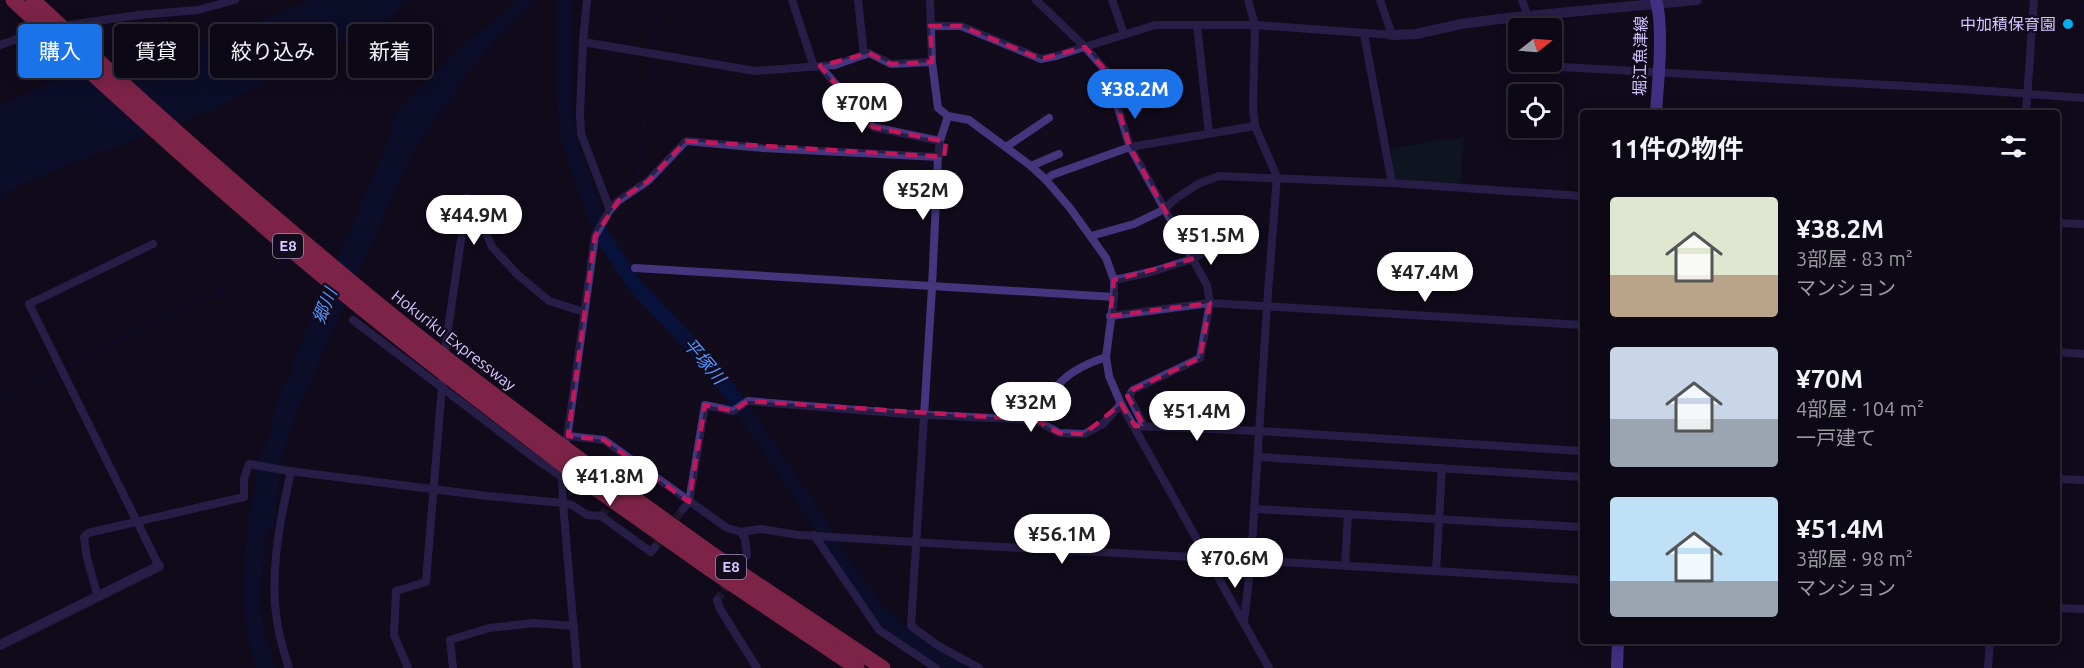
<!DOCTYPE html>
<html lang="ja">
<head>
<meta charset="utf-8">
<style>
	body { margin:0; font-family:Ubuntu,"Noto Sans JP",sans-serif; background:#1b1622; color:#f1f3f6; height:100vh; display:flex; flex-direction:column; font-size:22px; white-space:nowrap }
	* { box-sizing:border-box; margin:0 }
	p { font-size:20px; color:#9a9aa0 }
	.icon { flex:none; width:33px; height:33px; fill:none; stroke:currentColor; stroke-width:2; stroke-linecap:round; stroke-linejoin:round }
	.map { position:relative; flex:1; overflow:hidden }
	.side { position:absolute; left:1580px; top:110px; width:480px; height:534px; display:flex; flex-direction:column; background:#0d0815; border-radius:6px; box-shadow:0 3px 15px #0003,0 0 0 2px #2d2934 }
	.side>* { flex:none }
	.guide { position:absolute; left:18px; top:24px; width:570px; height:54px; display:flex; gap:12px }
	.needle { width:39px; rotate:73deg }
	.fabs { position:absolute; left:1508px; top:18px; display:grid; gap:12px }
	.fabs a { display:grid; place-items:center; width:54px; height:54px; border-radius:6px; background:#0d0815; box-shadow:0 3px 15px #0003,0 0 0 2px #2d2934; font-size:30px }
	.price { position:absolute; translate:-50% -51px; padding:0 14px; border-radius:21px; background:#fff; color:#222; font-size:20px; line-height:39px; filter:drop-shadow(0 2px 3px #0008) }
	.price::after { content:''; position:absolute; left:50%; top:36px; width:18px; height:14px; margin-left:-9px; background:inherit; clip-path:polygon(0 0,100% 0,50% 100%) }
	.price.selected { background:#1a73e8; color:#fff }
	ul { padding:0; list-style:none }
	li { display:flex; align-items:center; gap:18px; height:150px; padding:0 30px }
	li span { display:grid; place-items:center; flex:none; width:168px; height:120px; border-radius:6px; color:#555 }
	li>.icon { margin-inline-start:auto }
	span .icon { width:72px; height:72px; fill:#fffc; stroke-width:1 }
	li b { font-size:26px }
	h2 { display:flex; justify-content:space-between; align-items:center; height:72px; padding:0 30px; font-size:26px }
	.chip { padding:0 21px; border-radius:6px; background:#0d0815; box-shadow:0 3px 15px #0003,0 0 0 2px #2d2934; font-size:21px; line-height:54px }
	.chip.selected { background:#1a73e8; color:#fff }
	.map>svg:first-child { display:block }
	.green { fill:#0e2326 }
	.water { fill:#071139 }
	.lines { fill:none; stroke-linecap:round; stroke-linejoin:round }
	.stream { stroke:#071139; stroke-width:2 }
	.river { stroke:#071139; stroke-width:15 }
	.minor-tunnel { stroke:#2f273e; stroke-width:8; stroke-dasharray:8 4; stroke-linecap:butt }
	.minor { stroke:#44357d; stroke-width:8 }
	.tertiary { stroke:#44357d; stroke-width:10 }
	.secondary { stroke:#7d5dff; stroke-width:12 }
	.motorway { stroke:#ff417c; stroke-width:15 }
	.motorway-bridge { stroke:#ff417c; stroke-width:15 }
	.marked { fill:none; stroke:#c2185b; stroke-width:4.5; stroke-dasharray:12 8; stroke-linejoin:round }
	.poi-dot { fill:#00b0f1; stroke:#110b1c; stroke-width:2 }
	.labels { text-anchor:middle; stroke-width:4.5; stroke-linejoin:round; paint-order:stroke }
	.shield { fill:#110b1c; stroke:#9b8ebb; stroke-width:1.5 }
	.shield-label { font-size:15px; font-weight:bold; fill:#d6c6ff }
	.poi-label { font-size:16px; fill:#d6c6ff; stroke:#110b1c; text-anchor:end }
	.street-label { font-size:16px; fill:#d6c6ff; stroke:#110b1c }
	.water-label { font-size:18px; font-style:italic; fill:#5493ff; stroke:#110b1c }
</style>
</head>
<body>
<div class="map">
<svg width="2084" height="668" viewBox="0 0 2084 668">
	<rect width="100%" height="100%" fill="#110b1c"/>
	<path class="green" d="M1464 137 1460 183 1394 181 1391 149 1444 139 1451 140Z"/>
	<g class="water">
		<path d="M311 0H407L390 19 342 41 213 110 40 176 0 196V106L57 80 222 37Z"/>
		<path d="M515 0H535L492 44 453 91 458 94 437 116 411 155 296 414 281 460 274 525 266 535 260 595 263 630 276 668H256C232 601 248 519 261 452L269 440 274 413 282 387 291 376 292 363 394 128 389 126C395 113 403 106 412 96 431 76 451 56 473 37 487 25 503 15 515 0Z"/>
	</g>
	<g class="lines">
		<g class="stream">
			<path d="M2078 0 2084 16"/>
			<path d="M653 50 659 0"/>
			<path d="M638 175 652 55"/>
			<path d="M319 247 350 234"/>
			<path d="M65 369 198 302 292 260"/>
			<path d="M0 401 60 372"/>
		</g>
		<path class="river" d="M564 0V92L567 134 601 234 635 285 707 362 741 407 808 505 844 565 875 608 899 631 957 668"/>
		<g class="minor-tunnel">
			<path d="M601 516 638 464"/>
			<path d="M655 547 683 509"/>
			<path d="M717 600 747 555"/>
		</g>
		<g class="minor">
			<path d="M587 0 583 42 755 71 835 65 869 53 891 64 932 62"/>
			<path d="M792 0 814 67"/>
			<path d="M858 0 864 55"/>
			<path d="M930 0 932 62 938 108 948 116 969 120 1031 166 1046 180 1070 208 1106 258 1114 280V297L1106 357 1109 376 1121 404 1269 668"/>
			<path d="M1036 0 1085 47 1107 72 1130 147 1207 285 1210 303 1582 325"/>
			<path d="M1112 0 1124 34"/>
			<path d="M1522 0 1528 17"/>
			<path d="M1515 17 1518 33"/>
			<path d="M1197 25 1209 134"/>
			<path d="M61 26 139 15 198 10 235 0"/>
			<path d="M930 26H961L1041 59 1056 56 1155 25H1255L1392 35 1380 0"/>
			<path d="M1364 34 1392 183"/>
			<path d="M583 42 580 113 581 134 610 210"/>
			<path d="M0 45 45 29"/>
			<path d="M1523 62V65L1961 89 2084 98"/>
			<path d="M820 66 873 127 940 141"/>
			<path d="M1115 98 1156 105"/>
			<path d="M2026 112 2034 0"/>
			<path d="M948 116 940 141 938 157 932 287 911 626 937 645 979 668"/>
			<path d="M1006 147 1049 118"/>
			<path d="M1031 166 1059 154"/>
			<path d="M1046 180 1052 175 1130 147 1255 126"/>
			<path d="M2056 223 2084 224"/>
			<path d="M1091 236 1134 224 1163 210 1175 199 1198 184 1219 176 1392 183 1582 196"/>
			<path d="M153 244 29 304 159 566"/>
			<path d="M635 268 1114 297"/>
			<path d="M1114 280 1151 272 1192 259 1235 234"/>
			<path d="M1110 316 1210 303 1200 358 1133 390 1129 396 1144 426"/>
			<path d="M353 320 537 460 562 477"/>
			<path d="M2056 352 2084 354"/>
			<path d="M444 357 467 198 473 202 492 247 517 274 549 301 584 312"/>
			<path d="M1036 420 1059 433 1084 434 1103 424 1121 404"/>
			<path d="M1135 426 1260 431 1582 451"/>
			<path d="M568 436 604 440 727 528 741 532 760 529 799 535 963 545 1251 560 1582 580"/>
			<path d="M567 439 595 236 609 211 618 201 648 181 686 141 763 148 938 157"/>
			<path d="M1258 457 1582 477"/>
			<path d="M564 463 562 477 563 503 577 668"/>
			<path d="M2056 479 2084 480"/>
			<path d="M683 509 689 502 705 405 733 411 748 401 907 414 1036 420C1054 384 1067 370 1106 357"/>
			<path d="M1255 509 1582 527"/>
			<path d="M741 532 745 539 747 555"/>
			<path d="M814 535 879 630 936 668"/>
			<path d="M1345 566 1348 514"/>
			<path d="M1436 571 1442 468"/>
			<path d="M98 597 87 558 84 537 88 533 244 497V479L249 464 289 471 488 496 563 503 572 505 587 515 601 516 651 552 655 547"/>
			<path d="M717 600 720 609 757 668"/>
			<path d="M2056 608 2084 609"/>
			<path d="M1244 622 1251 560 1267 306 1277 177 1255 126 1253 108 1255 25 1248 0"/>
			<path d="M289 668C283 650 278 633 276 614 270 570 281 514 291 472"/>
			<path d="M408 668 394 635 396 591 426 582 443 373"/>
			<path d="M453 668 450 640 489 628 534 623 574 626"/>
			<path d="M1988 668 1990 640"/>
		</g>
		<g class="tertiary">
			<path d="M1392 35 1416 34 1461 24 1515 17 1697 0"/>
			<path d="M0 645 159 566"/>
		</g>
		<g class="secondary">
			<path d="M1656 112C1658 82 1664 28 1656 0"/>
			<path d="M1617 668 1618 640"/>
		</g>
		<g class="motorway">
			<path d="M581 460 715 556 883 668"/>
			<path d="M578 476 708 568 857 668"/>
		</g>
		<g class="motorway-bridge">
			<path d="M13 0C128 108 246 215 370 315 438 370 508 423 578 476"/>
			<path d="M33 0C144 105 259 206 377 303 443 357 512 409 581 460"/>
		</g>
	</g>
	<path d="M0 0H2084V668H0ZM930 26H961L1041 59 1085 47 1107 72 1130 147 1192 259 1114 280 1110 316 1210 303 1200 358 1126 393 1144 426H1135L1121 404 1084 434 1059 433 1036 420 748 401 733 411 705 405 689 502 604 440 568 436 595 236 618 201 648 181 686 141 944 157 946 142 873 127 820 66 869 53 891 64 932 62Z" fill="#110b1c" fill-opacity=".55" fill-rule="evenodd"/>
	<path class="marked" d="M930 26H961L1041 59 1085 47 1107 72 1130 147 1192 259 1114 280 1110 316 1210 303 1200 358 1126 393 1144 426H1135L1121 404 1084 434 1059 433 1036 420 748 401 733 411 705 405 689 502 604 440 568 436 595 236 618 201 648 181 686 141 944 157 946 142 873 127 820 66 869 53 891 64 932 62Z"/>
	<circle class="poi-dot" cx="2068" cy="24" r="6"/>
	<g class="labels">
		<g class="shield">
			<rect x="273" y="234" width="30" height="24" rx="4.5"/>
			<rect x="716" y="555" width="30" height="24" rx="4.5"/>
		</g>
		<g class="shield-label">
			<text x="288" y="251">E8</text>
			<text x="731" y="572">E8</text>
		</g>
		<g class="poi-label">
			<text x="2056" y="30">中加積保育園</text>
		</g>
		<g class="street-label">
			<text transform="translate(1640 56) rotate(-89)" y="6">堀江魚津線</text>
			<text transform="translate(454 340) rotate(38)" y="6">Hokuriku Expressway</text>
		</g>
		<g class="water-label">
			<text transform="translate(325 306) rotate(-68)" y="6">郷川</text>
			<text transform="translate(704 361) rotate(50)" y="6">平塚川</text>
		</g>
	</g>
</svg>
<div class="fabs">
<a><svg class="needle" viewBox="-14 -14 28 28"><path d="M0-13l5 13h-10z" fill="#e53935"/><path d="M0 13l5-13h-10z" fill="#9a9aa0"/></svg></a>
<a><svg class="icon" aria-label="locate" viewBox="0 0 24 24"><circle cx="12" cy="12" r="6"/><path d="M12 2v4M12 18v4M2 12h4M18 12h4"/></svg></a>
</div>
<b class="price selected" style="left:1135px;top:120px">¥38.2M</b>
<b class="price" style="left:862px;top:134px">¥70M</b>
<b class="price" style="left:923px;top:221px">¥52M</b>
<b class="price" style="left:474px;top:246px">¥44.9M</b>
<b class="price" style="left:1211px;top:266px">¥51.5M</b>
<b class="price" style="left:1425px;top:303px">¥47.4M</b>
<b class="price" style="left:1031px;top:433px">¥32M</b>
<b class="price" style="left:1197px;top:442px">¥51.4M</b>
<b class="price" style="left:610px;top:507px">¥41.8M</b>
<b class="price" style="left:1062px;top:565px">¥56.1M</b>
<b class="price" style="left:1235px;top:589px">¥70.6M</b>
<div class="guide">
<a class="chip selected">購入</a>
<a class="chip">賃貸</a>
<a class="chip">絞り込み</a>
<a class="chip">新着</a>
</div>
<section class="side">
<h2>11件の物件<svg class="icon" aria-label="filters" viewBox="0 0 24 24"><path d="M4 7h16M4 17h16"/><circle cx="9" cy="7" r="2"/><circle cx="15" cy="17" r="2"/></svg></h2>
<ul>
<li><span style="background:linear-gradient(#dfe7d0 65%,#b9a48a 0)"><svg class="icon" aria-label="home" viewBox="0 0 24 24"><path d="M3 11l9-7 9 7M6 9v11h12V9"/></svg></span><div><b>¥38.2M</b><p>3部屋 · 83 m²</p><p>マンション</p></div></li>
<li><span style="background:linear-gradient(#c9d6e8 60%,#9aa5b1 0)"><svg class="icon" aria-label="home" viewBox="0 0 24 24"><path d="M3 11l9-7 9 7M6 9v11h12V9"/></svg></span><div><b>¥70M</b><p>4部屋 · 104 m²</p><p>一戸建て</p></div></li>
<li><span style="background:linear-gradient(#bfe0f5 70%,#9aa5b1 0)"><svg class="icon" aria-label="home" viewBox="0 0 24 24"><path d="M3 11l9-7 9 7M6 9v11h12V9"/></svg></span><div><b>¥51.4M</b><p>3部屋 · 98 m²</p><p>マンション</p></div></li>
</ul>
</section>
</div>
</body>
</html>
